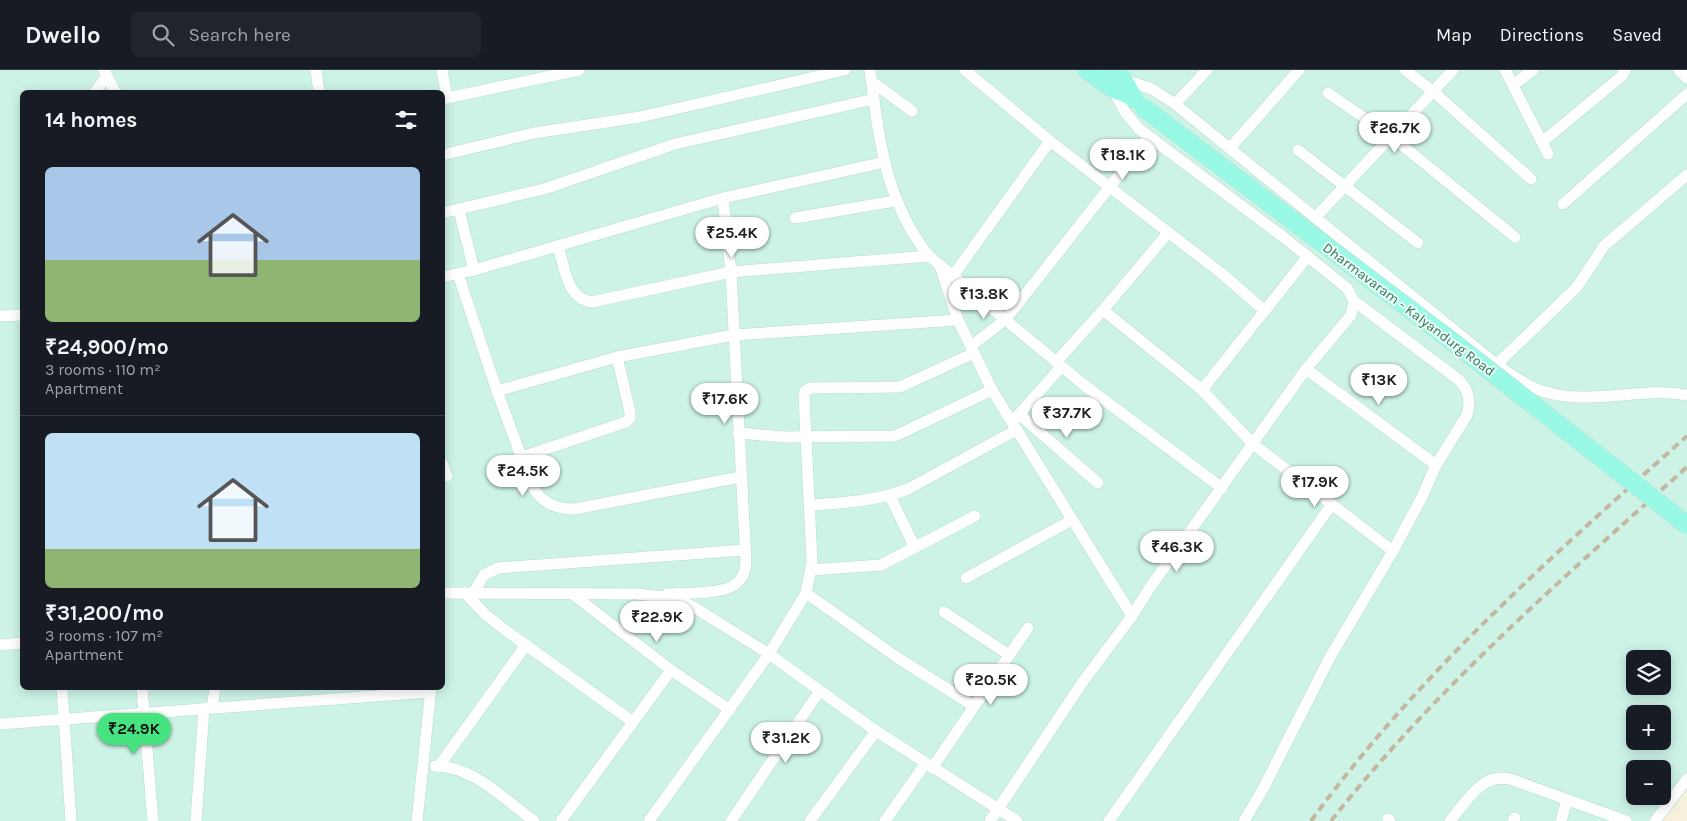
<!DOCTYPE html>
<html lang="en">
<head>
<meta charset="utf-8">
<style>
	body { margin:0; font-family:Karla,sans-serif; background:#20242c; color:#f1f3f6; height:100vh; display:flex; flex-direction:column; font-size:19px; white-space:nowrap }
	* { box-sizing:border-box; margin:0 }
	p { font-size:16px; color:#9ea1a6 }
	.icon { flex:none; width:28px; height:28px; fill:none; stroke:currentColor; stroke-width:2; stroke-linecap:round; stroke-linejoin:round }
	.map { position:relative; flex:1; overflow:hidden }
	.details { position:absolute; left:20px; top:20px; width:425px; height:600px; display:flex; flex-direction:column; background:#171b24; border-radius:8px; box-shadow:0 2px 12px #0003 }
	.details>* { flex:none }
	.controls { position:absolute; left:1626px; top:580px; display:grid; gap:10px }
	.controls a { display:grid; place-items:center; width:45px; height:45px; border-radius:8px; background:#171b24; box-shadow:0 2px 12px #0003; font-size:25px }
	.price { position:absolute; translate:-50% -42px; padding:0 11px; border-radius:18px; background:#fff; color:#222; font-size:16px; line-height:32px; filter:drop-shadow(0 1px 2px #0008) }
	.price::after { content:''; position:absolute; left:50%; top:30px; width:15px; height:11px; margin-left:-8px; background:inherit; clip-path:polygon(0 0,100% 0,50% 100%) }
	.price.on { background:#45e481; color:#111 }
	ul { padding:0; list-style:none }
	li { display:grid; align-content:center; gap:10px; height:265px; padding:0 25px }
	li+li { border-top:1px solid #363941 }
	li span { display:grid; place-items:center; height:155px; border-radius:8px; color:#555 }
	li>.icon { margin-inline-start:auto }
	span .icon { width:90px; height:90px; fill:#fffc; stroke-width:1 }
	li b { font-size:21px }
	h2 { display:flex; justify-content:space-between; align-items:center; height:60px; padding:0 25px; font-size:21px }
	header { display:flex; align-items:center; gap:30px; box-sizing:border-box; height:70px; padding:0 25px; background:#171b24; border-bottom:1px solid #363941 }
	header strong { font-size:24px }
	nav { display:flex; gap:28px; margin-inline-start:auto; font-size:18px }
	.search { width:350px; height:45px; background:#20242c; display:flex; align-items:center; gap:12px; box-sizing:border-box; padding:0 18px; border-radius:8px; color:#9ea1a6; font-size:19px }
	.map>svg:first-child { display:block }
	.residential { fill:#cdf3e7; fill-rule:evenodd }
	.education { fill:#f7f1dc }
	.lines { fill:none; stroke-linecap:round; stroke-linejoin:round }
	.street-casing { stroke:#b9dccf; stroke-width:12 }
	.primary-casing { stroke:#ccd7d2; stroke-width:19 }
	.street { stroke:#fff; stroke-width:11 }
	.primary { stroke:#98fae4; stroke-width:18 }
	.rail { stroke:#c3b89f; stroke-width:4; stroke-dasharray:8 5; stroke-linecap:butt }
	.primary-bridge-casing { stroke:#ccd7d2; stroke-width:19; stroke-linecap:butt }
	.primary-bridge { stroke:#98fae4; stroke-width:18 }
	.labels { text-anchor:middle; stroke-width:4; stroke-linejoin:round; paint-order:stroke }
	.street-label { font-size:14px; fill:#48715d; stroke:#e4fff8 }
</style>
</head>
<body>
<header>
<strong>Dwello</strong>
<div class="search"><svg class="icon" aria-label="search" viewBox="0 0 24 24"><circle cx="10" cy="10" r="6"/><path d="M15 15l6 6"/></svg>Search here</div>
<nav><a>Map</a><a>Directions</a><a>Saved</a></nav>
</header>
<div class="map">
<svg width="1687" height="751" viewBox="0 0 1687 751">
	<rect width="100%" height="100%" fill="#dffbf5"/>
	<path class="residential" d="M0 0H1687V751H0ZM22 22H442V618H22ZM1635 589H1662V616H1635ZM1635 644H1662V671H1635ZM1635 699H1662V726H1635Z"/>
	<path class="education" d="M1687 719V751H1663Z"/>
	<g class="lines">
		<g class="street-casing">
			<g id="street">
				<path d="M104 0 115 22"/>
				<path d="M316 0 319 22"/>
				<path d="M442 0 447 28"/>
				<path d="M870 0C879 68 885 131 929 186L1084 315 1222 418"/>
				<path d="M965 0 1050 71 1221 203 1265 241"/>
				<path d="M1405 0 1435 23 1531 109"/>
				<path d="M1505 0 1548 84"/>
				<path d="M1679 0 1687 8"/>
				<path d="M1123 9 1152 19 1175 34 1501 298C1512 305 1523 313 1534 318 1583 339 1636 316 1687 325"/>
				<path d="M871 11 912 41"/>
				<path d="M1513 15 1533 0"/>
				<path d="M95 22 106 7"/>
				<path d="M1328 23 1392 67 1515 167"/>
				<path d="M442 29 579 0"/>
				<path d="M1175 34 1207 0"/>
				<path d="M1542 72 1622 6 1625 0"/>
				<path d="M1231 77 1299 0"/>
				<path d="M1298 80 1418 173"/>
				<path d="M442 85 534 63 640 47 845 0"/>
				<path d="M1563 134 1687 24"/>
				<path d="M459 140 474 200"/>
				<path d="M442 143 544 119 675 74 874 29"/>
				<path d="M795 148 895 131"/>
				<path d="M1315 148 1453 0"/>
				<path d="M558 176C565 198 566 228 592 232L731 202 929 186"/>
				<path d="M940 196 958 250 992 320 1132 546"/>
				<path d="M458 204 497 321 532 416C542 433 555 439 575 439L740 407"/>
				<path d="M442 207 474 200 723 128 885 92"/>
				<path d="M952 207 1050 71"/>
				<path d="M1103 240 1202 320 1253 374 1393 481"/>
				<path d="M0 246 22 245"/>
				<path d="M971 276 1005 250 1149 67"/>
				<path d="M1056 292 1103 240 1168 163"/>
				<path d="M1497 294 1577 217 1604 176 1687 105"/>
				<path d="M1306 299 1436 395"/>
				<path d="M1202 320 1308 186"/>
				<path d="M497 321 617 287 734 265 958 250"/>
				<path d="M1019 344 1098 413"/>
				<path d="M1014 350 1061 297"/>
				<path d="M738 363 784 367 895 366 992 320"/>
				<path d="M522 387 626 352 630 348V342L617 287"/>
				<path d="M442 393 447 406"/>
				<path d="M890 426 915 478"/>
				<path d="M810 435C844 433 876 431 908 419L1016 360"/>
				<path d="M811 500 881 495 975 446"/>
				<path d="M966 508 1072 450"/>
				<path d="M442 523 637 524 672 528 692 536 769 584 876 661 1017 751"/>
				<path d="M465 523 485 544 505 560 633 652"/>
				<path d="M473 523 484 505 498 498 745 480"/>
				<path d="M571 523 671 600 730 640"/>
				<path d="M806 523 898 588 974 636"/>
				<path d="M667 524C684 523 718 524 733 516 742 511 745 502 746 493L731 202 723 128"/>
				<path d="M944 542 1009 585"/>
				<path d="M0 575 22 573"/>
				<path d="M62 618 71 751"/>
				<path d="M142 618 153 751"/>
				<path d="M212 638 215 618"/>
				<path d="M0 654 430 622"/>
				<path d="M435 696C473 696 504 729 534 751"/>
				<path d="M439 696 526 575"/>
				<path d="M932 698 1028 558"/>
				<path d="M1388 749 1390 751"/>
				<path d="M196 751 204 639"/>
				<path d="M417 751 431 618"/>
				<path d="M561 751 671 600"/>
				<path d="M649 751 769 584 806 523 812 492 804 325 805 321 811 318 900 317 974 283"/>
				<path d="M731 751 819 622"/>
				<path d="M810 751 876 661"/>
				<path d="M885 751 925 694"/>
				<path d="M990 751 1082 613 1132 546 1151 516 1306 299 1351 245 1354 231 1347 218 1282 166 1139 59 1125 42 1112 18"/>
				<path d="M1109 751 1332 434"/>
				<path d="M1244 751 1263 719 1330 587 1393 481 1423 425 1436 395 1467 345C1471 331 1469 321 1459 310L1354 231"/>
				<path d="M1450 751C1467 731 1483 700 1513 710L1626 751"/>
				<path d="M1513 751 1515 748"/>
				<path d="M1561 751 1567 730"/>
				<path d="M1655 751 1687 709"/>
			</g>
		</g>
		<g class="primary-casing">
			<g id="primary">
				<path d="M1087 0 1112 18 1130 25"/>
				<path d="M1113 0 1123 9 1134 29"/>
			</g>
		</g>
		<use href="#street" class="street"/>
		<use href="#primary" class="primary"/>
		<g class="rail">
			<path d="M1311 751C1419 603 1551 487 1687 366"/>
			<path d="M1331 751C1435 619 1563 508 1687 397"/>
		</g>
		<g class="primary-bridge-casing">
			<path id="primary-bridge" d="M1144 38 1453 272 1687 455"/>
		</g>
		<use href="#primary-bridge" class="primary-bridge"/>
	</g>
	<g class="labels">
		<g class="street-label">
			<text transform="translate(1409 239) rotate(37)" y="5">Dharmavaram - Kalyandurg Road</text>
		</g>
	</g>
</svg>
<div class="controls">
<a><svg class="icon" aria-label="layers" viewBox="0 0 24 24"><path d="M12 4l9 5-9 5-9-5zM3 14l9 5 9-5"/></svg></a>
<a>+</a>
<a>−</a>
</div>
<b class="price" style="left:1395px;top:84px">₹26.7K</b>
<b class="price" style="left:1123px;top:111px">₹18.1K</b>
<b class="price" style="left:732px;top:189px">₹25.4K</b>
<b class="price" style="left:984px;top:250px">₹13.8K</b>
<b class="price" style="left:1379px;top:336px">₹13K</b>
<b class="price" style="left:725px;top:355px">₹17.6K</b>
<b class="price" style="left:1067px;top:369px">₹37.7K</b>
<b class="price" style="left:523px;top:427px">₹24.5K</b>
<b class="price" style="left:1315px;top:438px">₹17.9K</b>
<b class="price" style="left:1177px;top:503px">₹46.3K</b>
<b class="price" style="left:657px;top:573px">₹22.9K</b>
<b class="price" style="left:991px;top:636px">₹20.5K</b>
<b class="price on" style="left:134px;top:685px">₹24.9K</b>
<b class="price" style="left:786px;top:694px">₹31.2K</b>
<section class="details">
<h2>14 homes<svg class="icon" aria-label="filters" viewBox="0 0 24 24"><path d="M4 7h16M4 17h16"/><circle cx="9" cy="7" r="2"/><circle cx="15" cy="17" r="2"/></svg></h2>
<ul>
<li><span style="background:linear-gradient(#a9c7e8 60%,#8fb573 0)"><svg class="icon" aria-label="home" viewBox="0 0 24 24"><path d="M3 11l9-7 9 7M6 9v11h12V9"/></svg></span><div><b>₹24,900/mo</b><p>3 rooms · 110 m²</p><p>Apartment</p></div></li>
<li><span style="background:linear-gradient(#bfe0f5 75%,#8fb573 0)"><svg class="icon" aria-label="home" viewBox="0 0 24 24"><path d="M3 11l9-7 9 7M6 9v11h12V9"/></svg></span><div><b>₹31,200/mo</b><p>3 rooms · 107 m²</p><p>Apartment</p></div></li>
</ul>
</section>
</div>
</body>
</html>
